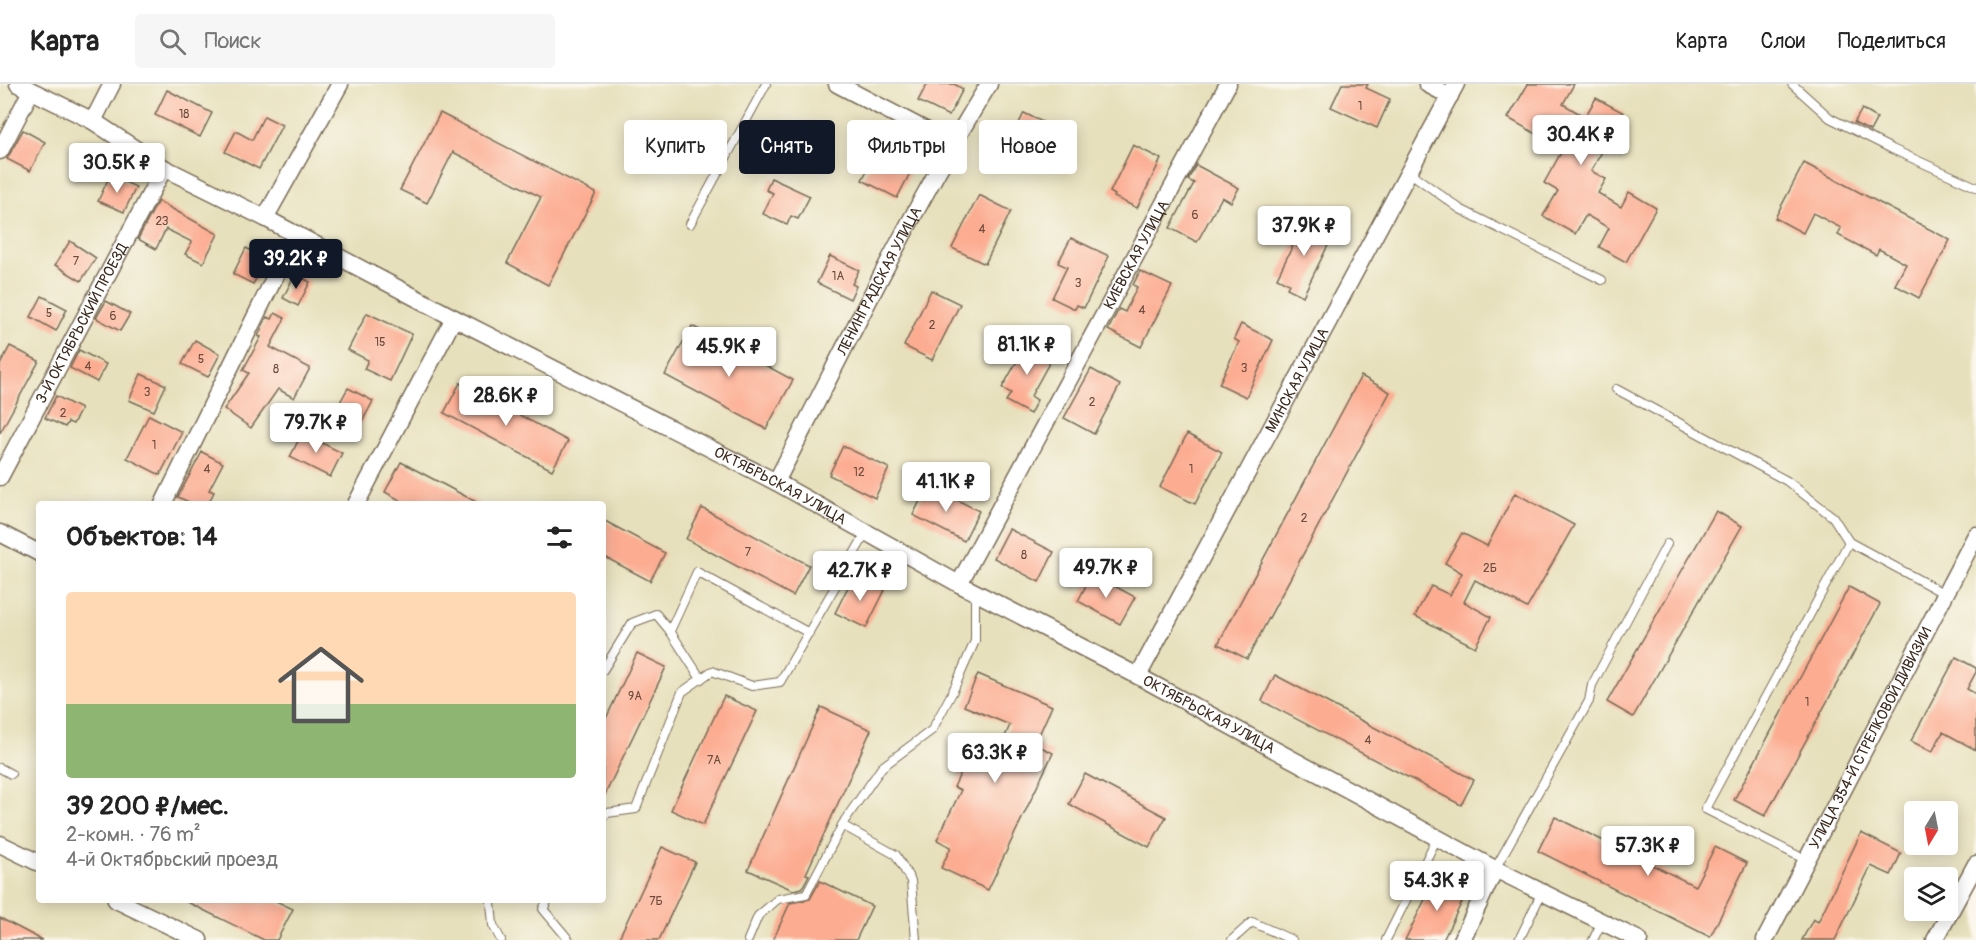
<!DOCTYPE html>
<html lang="ru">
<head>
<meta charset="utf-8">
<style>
	body { margin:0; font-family:Pangolin,sans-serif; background:#f6f6f6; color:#222; height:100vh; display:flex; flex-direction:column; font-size:22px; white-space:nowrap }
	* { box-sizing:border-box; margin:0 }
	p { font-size:20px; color:#767676 }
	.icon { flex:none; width:33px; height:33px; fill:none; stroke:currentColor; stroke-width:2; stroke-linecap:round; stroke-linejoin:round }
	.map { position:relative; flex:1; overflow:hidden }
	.details { position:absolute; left:36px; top:417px; width:570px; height:402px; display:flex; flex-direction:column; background:#fff; border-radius:6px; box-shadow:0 3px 15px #0003 }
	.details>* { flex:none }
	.hud { position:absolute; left:624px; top:36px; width:570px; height:54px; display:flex; gap:12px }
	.needle { width:39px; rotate:190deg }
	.fabs { position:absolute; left:1904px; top:717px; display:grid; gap:12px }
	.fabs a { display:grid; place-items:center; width:54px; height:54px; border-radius:6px; background:#fff; box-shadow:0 3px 15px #0003; font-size:30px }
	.price { position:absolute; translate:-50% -51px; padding:0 14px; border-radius:6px; background:#fff; color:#222; font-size:20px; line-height:39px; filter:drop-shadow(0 2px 3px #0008) }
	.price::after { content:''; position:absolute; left:50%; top:36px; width:18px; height:14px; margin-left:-9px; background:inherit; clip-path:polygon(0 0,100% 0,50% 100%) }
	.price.on { background:#111827; color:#fff }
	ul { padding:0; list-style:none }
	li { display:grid; align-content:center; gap:12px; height:318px; padding:0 30px }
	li+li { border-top:2px solid #e0e0e0 }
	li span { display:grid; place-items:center; height:186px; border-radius:6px; color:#555 }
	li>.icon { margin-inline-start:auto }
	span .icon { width:108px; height:108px; fill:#fffc; stroke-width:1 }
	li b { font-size:26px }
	h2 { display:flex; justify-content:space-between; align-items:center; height:72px; padding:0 30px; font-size:26px }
	.tag { padding:0 21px; border-radius:6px; background:#fff; box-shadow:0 3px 15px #0003; font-size:21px; line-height:54px }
	.tag.on { background:#111827; color:#fff }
	header { display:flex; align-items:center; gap:36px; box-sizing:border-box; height:84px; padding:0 30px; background:#fff; border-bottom:2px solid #e0e0e0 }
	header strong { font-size:28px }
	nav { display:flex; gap:33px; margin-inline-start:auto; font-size:21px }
	.search { width:420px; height:54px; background:#f6f6f6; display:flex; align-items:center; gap:15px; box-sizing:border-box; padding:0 21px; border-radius:6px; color:#767676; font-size:22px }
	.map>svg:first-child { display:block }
	.building { fill:#fcac91 }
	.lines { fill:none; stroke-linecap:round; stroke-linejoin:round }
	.service-casing { stroke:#776a55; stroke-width:10 }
	.minor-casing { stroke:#776a55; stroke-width:19 }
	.service { stroke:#fff; stroke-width:8 }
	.minor { stroke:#fff; stroke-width:16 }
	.labels { text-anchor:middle; stroke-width:4.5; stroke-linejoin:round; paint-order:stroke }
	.number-label { font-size:12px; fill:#6b4a3b }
	.street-label { font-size:15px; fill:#3b2a1e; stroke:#fbf7ec }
</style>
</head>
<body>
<header>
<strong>Карта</strong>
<div class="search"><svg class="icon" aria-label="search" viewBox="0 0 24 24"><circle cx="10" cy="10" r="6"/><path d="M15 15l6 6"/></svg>Поиск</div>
<nav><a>Карта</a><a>Слои</a><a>Поделиться</a></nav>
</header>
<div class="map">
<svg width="1976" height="856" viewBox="0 0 1976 856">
	<rect width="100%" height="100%" fill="#fbf7ec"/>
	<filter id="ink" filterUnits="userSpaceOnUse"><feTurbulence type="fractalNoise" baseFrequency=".0167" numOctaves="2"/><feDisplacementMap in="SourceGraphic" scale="12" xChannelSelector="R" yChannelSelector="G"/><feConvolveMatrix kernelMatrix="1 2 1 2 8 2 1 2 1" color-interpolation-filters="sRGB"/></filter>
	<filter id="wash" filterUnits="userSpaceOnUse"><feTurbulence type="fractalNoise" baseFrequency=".008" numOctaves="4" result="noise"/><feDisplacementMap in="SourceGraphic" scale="24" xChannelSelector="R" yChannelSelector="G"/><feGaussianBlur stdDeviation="1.35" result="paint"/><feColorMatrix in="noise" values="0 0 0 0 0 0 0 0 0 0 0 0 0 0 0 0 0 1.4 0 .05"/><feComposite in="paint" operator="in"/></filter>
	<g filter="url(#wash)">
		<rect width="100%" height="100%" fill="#e7e0bc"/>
		<g id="blocks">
			<g class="building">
				<path d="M927 0H954L963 5 949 32 918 17Z"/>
				<path d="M1342 0H1368L1366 4 1390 15 1377 44 1331 23Z"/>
				<path d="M1528 0H1574L1563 20 1585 33 1596 14 1624 29 1591 87 1606 95 1598 109 1621 123 1629 108 1656 124 1626 178 1599 163 1609 144 1586 131 1575 150 1543 132 1558 107 1544 99 1563 65 1508 34Z"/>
				<path d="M167 6 212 29 200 53 155 31Z"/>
				<path d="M1862 25 1877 34 1870 47 1854 39Z"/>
				<path d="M440 29 596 109 548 201 507 179 541 113 453 68 427 119 400 106Z"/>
				<path d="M1024 29 1053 43 1040 72 1010 58Z"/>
				<path d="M264 32 282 41 259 85 225 68 236 47 252 56Z"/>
				<path d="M23 46 45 58 30 87 7 75Z"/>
				<path d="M1133 61 1161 75 1137 124 1114 113 1115 111 1110 108Z"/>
				<path d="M876 70 910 89 897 114 862 96Z"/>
				<path d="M1804 79 1950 156 1919 214 1895 201 1906 180 1879 165 1876 171 1838 151 1841 144 1813 129 1803 149 1775 134Z"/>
				<path d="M1196 81 1239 104 1231 118 1222 113 1197 158 1170 144 1194 99 1188 96Z"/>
				<path d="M110 91 136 103 124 128 98 117Z"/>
				<path d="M771 94 810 112 798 135 791 132 787 141 763 130 773 109 766 106Z"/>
				<path d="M979 111 1011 127 985 180 952 164Z"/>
				<path d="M158 117 218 150 203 179 185 170 192 158 166 145 156 165 138 155Z"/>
				<path d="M1296 135 1332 153 1303 212 1287 204 1289 200 1277 194 1297 153 1290 149Z"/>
				<path d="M1071 154 1109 172 1084 224 1077 221 1075 225 1052 214 1067 183 1058 179Z"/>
				<path d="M70 157 96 174 81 197 55 181Z"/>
				<path d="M246 164 267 175 253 200 233 190Z"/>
				<path d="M830 172 859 186 852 200 856 202 850 215 817 199Z"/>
				<path d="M1140 187 1172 202 1141 263 1108 246 1119 225 1125 228 1137 203 1133 201Z"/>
				<path d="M295 190 310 198 298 222 283 214Z"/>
				<path d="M931 206 960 220 932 276 904 262Z"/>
				<path d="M42 212 67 225 56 247 31 233Z"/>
				<path d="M106 217 130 230 120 247 96 234Z"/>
				<path d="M275 229 285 234 270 263 310 284 294 314 278 305 251 344 224 325 249 289 243 286 261 253 258 252 267 233 272 235Z"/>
				<path d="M367 229 412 250 390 297 364 285 368 276 348 266Z"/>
				<path d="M1241 240 1273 256 1246 313 1219 300 1239 258 1234 255Z"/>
				<path d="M692 242 793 296 766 345 665 291Z"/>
				<path d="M195 256 220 270 208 293 182 280Z"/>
				<path d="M1029 256 1054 270 1031 312 1037 316 1030 330 1006 317 1011 309 1002 304Z"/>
				<path d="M10 262 39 277 0 349V281Z"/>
				<path d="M79 266 106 280 97 298 70 284Z"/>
				<path d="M1091 285 1120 301 1094 350 1064 334Z"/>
				<path d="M141 290 166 301 154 327 129 316Z"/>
				<path d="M1361 292 1390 308 1247 575 1218 560Z"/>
				<path d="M460 299 568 357 552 386 444 329Z"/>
				<path d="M348 304 373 317 361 340 335 327Z"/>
				<path d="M56 312 81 325 73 340 68 338 65 343 45 334Z"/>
				<path d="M149 331 182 348 160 391 127 374Z"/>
				<path d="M304 345 323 354 320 358 342 369 330 393 290 373Z"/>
				<path d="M1187 350 1222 368 1195 420 1160 403Z"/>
				<path d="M843 362 889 384 875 414 829 391Z"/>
				<path d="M202 368 223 379 209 406 214 408 208 420H193L178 413Z"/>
				<path d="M401 378 480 420H407L385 408Z"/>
				<path d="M928 401 979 427 964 457 913 431Z"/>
				<path d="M1515 409 1574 441 1527 524 1475 496 1464 518 1491 533 1475 563 1415 532 1431 502 1450 511 1462 489 1445 479 1462 449 1487 462Z"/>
				<path d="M702 424 809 481 793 512 686 455Z"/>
				<path d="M1716 427 1742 442 1633 633 1607 618Z"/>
				<path d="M603 436 665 469 650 497 603 472Z"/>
				<path d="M1009 445 1054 468 1039 498 994 474Z"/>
				<path d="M1092 490 1135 513 1120 540 1078 517Z"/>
				<path d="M854 491 885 506 866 544 835 529Z"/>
				<path d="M1849 503 1880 520 1765 732 1734 716Z"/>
				<path d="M637 569 666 583 603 715V641Z"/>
				<path d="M1956 573 1976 584V588L1967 605 1976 610V666L1943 648 1932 668 1911 657Z"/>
				<path d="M978 590 1052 622 1035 660 1053 669 988 806 941 784 951 763 937 756 961 706 954 703 972 664 995 675 1010 641 964 622Z"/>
				<path d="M1275 591 1474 696 1461 721 1262 617Z"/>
				<path d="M724 612 757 627 703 741 671 726Z"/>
				<path d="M821 623 871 646 806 790 809 791 802 804 793 806 748 786Z"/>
				<path d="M1085 690 1166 733 1149 763 1069 720Z"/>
				<path d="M1555 733 1695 802 1715 763 1747 779 1710 853 1538 767Z"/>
				<path d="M1861 749 1901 769 1891 791 1871 782 1835 856H1802L1813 835 1818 838Z"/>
				<path d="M662 763 695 778 659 856H618Z"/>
				<path d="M1436 793 1467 808 1443 856H1405Z"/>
				<path d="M820 797 872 822 856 856H773L790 819 810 815Z"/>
				<path d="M183 816H274L293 825 277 856H264Z"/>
				<path d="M0 834 42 856H0Z"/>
			</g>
		</g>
	</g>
	<g filter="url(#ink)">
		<use href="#blocks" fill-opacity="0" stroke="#776a55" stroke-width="1.5"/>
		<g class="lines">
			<g class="service-casing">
				<g id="service">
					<path d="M1792 0 1830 34 1892 65 1976 103"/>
					<path d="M1409 88 1460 125 1602 196"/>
					<path d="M690 140 766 0"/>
					<path d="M1616 305 1787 397 1833 433 1849 458"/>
					<path d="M670 547 697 488 809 549"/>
					<path d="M603 586 632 539 656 530 670 547 701 595"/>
					<path d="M0 684 11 690"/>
					<path d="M603 733 607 729 636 725 682 608 712 587 752 602 780 598 866 449"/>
					<path d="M842 741 896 771 911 797 916 856"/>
					<path d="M1806 776 1705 725 1849 458 1945 510"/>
					<path d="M1495 785 1589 617 1592 601 1667 460"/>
					<path d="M492 816 491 818 493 841 501 856"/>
					<path d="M548 816 543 825 569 856"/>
					<path d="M748 856 758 832 778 815 806 810 845 736 882 683 932 646 953 607 975 557V508"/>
					<path d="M1232 856 1252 838 1292 856"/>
					<path d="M1386 856 1437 754"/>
					<path d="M1519 856 1542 808"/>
					<path d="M1593 856 1602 838"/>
				</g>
			</g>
			<g class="minor-casing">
				<g id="minor">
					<path id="s1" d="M18 0 93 37 164 84 265 134 454 234 776 398 959 500 1138 592 1495 785 1639 856"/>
					<path d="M837 0 952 60"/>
					<path d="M1427 0 1450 12"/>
					<path d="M93 37 112 0"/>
					<path d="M0 67 31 7"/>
					<path d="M265 134 340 0"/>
					<path id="s2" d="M0 393 164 84"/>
					<path id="s3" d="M776 398C845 264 910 128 989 0"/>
					<path d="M163 420 296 150"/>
					<path d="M356 420 454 234"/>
					<path d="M0 449 39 469"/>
					<path id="s4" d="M959 500 1228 0"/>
					<path id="s5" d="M1138 592 1456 0"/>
					<path d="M0 760 39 779"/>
					<path d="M116 816 199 856"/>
					<path d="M1462 856 1495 785"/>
					<path id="s6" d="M1765 856 1976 451"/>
					<path d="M1935 856 1976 780"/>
				</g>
			</g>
			<use href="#service" class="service"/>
			<use href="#minor" class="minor"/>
		</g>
	</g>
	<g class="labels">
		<g class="number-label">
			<text x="1360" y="26">1</text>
			<text x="184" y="34">18</text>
			<text x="1195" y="135">6</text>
			<text x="162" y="141">23</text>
			<text x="982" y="149">4</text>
			<text x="76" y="181">7</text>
			<text x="838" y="196">1А</text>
			<text x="1078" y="203">3</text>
			<text x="1142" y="230">4</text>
			<text x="49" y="233">5</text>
			<text x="113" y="236">6</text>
			<text x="932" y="245">2</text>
			<text x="380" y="262">15</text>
			<text x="201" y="279">5</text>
			<text x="88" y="286">4</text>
			<text x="1244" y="288">3</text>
			<text x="276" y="289">8</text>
			<text x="147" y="312">3</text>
			<text x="1092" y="322">2</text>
			<text x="63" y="333">2</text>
			<text x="154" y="365">1</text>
			<text x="207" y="389">4</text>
			<text x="1191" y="389">1</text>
			<text x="859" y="392">12</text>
			<text x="1304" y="438">2</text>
			<text x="748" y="472">7</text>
			<text x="1024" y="475">8</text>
			<text x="1490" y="488">2Б</text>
			<text x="635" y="616">9А</text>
			<text x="1807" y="622">1</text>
			<text x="1368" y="660">4</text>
			<text x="714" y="680">7А</text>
			<text x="656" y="821">7Б</text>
		</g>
		<g class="street-label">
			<text dy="5" stroke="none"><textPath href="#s4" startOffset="374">КИЕВСКАЯ УЛИЦА</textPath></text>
			<text dy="5" stroke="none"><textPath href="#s3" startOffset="226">ЛЕНИНГРАДСКАЯ УЛИЦА</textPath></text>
			<text dy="5" stroke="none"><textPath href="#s2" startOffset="174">3-Й ОКТЯБРЬСКИЙ ПРОЕЗД</textPath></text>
			<text dy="5" stroke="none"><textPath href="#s5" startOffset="336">МИНСКАЯ УЛИЦА</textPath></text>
			<text dy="5" stroke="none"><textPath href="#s1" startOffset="862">ОКТЯБРЬСКАЯ УЛИЦА</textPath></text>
			<text dy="5" stroke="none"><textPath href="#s1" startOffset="1348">ОКТЯБРЬСКАЯ УЛИЦА</textPath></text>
			<text dy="5" stroke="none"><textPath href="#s6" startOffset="228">УЛИЦА 354-Й СТРЕЛКОВОЙ ДИВИЗИИ</textPath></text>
		</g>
	</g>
</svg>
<div class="fabs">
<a><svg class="needle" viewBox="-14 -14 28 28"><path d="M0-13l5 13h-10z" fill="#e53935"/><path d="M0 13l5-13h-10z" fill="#767676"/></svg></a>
<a><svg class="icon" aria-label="layers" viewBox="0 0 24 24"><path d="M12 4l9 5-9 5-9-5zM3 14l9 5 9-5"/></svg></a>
</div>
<b class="price" style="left:1581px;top:82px">30.4K ₽</b>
<b class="price" style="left:117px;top:110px">30.5K ₽</b>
<b class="price" style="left:1304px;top:173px">37.9K ₽</b>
<b class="price on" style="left:296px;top:206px">39.2K ₽</b>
<b class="price" style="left:1027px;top:292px">81.1K ₽</b>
<b class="price" style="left:729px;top:294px">45.9K ₽</b>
<b class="price" style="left:506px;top:343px">28.6K ₽</b>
<b class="price" style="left:316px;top:370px">79.7K ₽</b>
<b class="price" style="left:946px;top:429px">41.1K ₽</b>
<b class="price" style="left:1106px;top:515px">49.7K ₽</b>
<b class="price" style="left:860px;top:518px">42.7K ₽</b>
<b class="price" style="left:995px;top:700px">63.3K ₽</b>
<b class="price" style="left:1648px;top:793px">57.3K ₽</b>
<b class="price" style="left:1437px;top:828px">54.3K ₽</b>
<div class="hud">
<a class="tag">Купить</a>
<a class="tag on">Снять</a>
<a class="tag">Фильтры</a>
<a class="tag">Новое</a>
</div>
<section class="details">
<h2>Объектов: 14<svg class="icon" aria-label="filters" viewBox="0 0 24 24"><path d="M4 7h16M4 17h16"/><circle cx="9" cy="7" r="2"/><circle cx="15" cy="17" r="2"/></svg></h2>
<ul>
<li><span style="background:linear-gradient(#ffd9b3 60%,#8fb573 0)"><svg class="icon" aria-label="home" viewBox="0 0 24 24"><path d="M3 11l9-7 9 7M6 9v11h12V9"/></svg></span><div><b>39 200 ₽/мес.</b><p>2-комн. · 76 m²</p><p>4-й Октябрьский проезд</p></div></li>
</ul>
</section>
</div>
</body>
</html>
